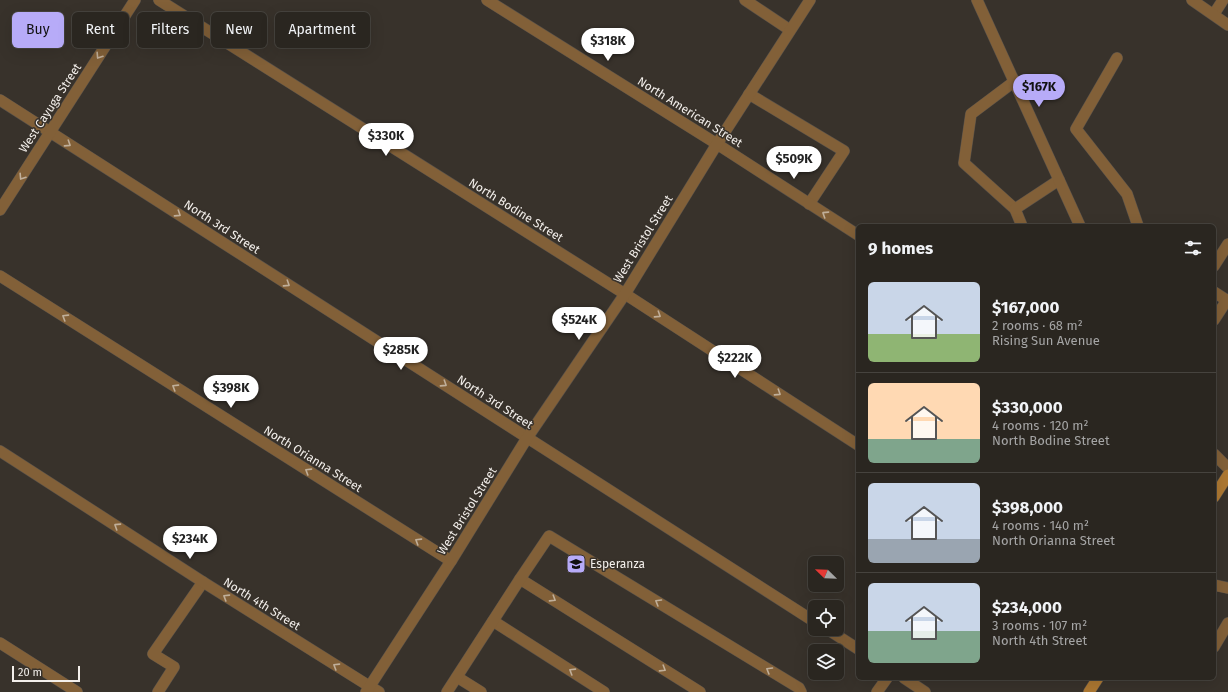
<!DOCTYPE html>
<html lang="en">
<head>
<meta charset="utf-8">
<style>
	body { margin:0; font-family:"Fira Sans",sans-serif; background:#36322d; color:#f1f3f6; height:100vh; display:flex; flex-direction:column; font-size:15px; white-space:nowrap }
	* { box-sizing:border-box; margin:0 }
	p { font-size:13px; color:#a5a5a5 }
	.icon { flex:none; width:22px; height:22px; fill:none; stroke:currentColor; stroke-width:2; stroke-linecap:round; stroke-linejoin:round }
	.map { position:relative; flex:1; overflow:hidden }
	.details { position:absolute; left:856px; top:224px; width:360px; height:456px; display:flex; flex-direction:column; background:#2a2620; border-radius:6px; box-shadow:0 4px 16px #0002,0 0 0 1px #46433e }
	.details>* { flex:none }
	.guide { position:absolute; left:12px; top:12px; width:380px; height:36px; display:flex; gap:8px }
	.needle { width:26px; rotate:293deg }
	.buttons { position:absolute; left:808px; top:556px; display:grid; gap:8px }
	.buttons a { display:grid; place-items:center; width:36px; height:36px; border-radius:6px; background:#2a2620; box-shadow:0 4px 16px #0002,0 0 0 1px #46433e; font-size:20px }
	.scale { position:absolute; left:12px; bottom:10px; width:68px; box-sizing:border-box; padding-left:4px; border:2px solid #f3efeb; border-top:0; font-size:11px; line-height:14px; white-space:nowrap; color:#f3efeb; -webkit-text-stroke:3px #38322b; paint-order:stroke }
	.price { position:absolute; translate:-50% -34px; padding:0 9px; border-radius:14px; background:#fff; color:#222; font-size:13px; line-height:26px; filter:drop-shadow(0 1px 2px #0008) }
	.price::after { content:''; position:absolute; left:50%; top:24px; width:12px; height:9px; margin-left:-6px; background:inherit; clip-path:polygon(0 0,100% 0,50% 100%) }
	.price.active { background:#b7abf8; color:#111 }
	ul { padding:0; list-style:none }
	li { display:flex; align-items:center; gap:12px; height:100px; padding:0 12px }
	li+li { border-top:1px solid #46433e }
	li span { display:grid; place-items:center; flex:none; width:112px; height:80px; border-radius:6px; color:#555 }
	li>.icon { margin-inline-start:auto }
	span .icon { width:48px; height:48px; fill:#fffc; stroke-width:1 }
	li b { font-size:17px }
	h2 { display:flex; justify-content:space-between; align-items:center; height:48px; padding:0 12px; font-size:17px }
	.pill { padding:0 14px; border-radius:6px; background:#2a2620; box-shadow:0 4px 16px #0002,0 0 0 1px #46433e; font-size:14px; line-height:36px }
	.pill.active { background:#b7abf8; color:#111 }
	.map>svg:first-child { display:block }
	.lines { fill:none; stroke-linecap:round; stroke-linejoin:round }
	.service-casing { stroke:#56504a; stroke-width:12 }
	.minor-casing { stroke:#56504a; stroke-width:12 }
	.tertiary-casing { stroke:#56504a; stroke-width:12 }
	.secondary-casing { stroke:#56504a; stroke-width:12 }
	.service { stroke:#826038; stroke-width:11 }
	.minor { stroke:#826038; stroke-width:11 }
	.tertiary { stroke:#826038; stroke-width:11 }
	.secondary { stroke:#ad7832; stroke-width:11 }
	.oneway { stroke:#c0af9a }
	.labels { text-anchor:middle; stroke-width:3; stroke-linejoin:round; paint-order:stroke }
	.street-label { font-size:12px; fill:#f3efeb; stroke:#38322b }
	.poi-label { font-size:12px; fill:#f3efeb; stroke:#38322b; text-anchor:start }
</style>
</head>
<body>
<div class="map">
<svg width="1228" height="692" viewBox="0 0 1228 692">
	<rect width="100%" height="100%" fill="#38322b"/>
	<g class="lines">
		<g class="service-casing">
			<g id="service">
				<path d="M745 0 790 30"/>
				<path d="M1117 58 1076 129 1127 194 1138 226"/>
				<path d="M1015 81 971 114 964 163 1015 209"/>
				<path d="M749 94 844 151 809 204"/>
				<path d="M1022 226 1015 209 1059 180"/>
				<path d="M1214 266 1228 244"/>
				<path d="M1214 292 1228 301"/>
				<path d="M1214 320 1227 300"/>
				<path d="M520 579 700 692"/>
				<path d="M1214 585 1228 588"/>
				<path d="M493 621 604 692"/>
				<path d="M0 643 77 692"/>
				<path d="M1214 647 1228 623"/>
				<path d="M457 677 481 692"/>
				<path d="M369 686 379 692"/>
				<path d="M158 692 174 667 153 654 203 582"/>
				<path d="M447 692 520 579 549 536 799 688 801 692"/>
				<path d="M877 692 887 678"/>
			</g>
		</g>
		<g class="minor-casing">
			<g id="minor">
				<path d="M159 0 625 294 858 445"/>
				<path d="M487 0 717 144 858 235"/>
				<path d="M1214 14 1223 0"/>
				<path d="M0 100 815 622"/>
				<path d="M0 210 135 0"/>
				<path d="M0 276 451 561"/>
				<path d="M0 451 203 582 369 686"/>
				<path d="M827 629 858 649"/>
				<path d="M904 678 925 692"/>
				<path d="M366 692 451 561 527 438 625 294 717 144 810 0"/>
			</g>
		</g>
		<g class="tertiary-casing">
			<g id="tertiary">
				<path d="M977 0 1080 226"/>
				<path d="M1192 0 1228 25"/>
				<path d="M1214 454 1228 468"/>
			</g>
		</g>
		<g class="secondary-casing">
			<g id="secondary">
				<path d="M1214 497 1228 475"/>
				<path d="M1089 692 1098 678"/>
			</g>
		</g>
		<use href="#service" class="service"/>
		<use href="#minor" class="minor"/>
		<use href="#tertiary" class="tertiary"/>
		<use href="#secondary" class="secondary"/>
	</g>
	<defs><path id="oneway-chevron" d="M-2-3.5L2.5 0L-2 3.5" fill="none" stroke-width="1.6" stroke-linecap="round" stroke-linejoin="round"/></defs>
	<g class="oneway">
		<use href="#oneway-chevron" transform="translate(99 56) rotate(123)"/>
		<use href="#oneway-chevron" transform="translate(68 144) rotate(33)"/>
		<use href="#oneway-chevron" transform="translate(22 177) rotate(123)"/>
		<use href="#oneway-chevron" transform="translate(178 214) rotate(33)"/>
		<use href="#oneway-chevron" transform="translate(825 214) rotate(-147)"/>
		<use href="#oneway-chevron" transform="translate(287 284) rotate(33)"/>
		<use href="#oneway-chevron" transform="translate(658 315) rotate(33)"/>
		<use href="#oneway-chevron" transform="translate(65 317) rotate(-148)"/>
		<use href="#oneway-chevron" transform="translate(444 384) rotate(33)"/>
		<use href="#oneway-chevron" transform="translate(175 387) rotate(-148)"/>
		<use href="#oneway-chevron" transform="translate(778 393) rotate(33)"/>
		<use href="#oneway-chevron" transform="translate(308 471) rotate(-148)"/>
		<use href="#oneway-chevron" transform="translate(117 526) rotate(-147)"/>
		<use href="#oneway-chevron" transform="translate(418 541) rotate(-148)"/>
		<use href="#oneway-chevron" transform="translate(226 597) rotate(-148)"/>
		<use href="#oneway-chevron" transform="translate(553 599) rotate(32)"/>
		<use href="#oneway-chevron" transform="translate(658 602) rotate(-149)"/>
		<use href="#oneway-chevron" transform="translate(336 666) rotate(-148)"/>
		<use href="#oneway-chevron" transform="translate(663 669) rotate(32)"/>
		<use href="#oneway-chevron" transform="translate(769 670) rotate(-149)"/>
		<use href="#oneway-chevron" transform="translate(572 671) rotate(-148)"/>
	</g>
	<defs>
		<g id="school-square" transform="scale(1)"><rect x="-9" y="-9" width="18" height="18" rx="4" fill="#b7abf8" stroke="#38322b"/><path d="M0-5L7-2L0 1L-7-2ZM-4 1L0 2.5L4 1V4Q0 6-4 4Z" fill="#111"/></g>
	</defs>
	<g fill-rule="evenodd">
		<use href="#school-square" x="576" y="564"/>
	</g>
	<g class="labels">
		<g class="street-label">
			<text transform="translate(50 108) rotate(-57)" y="4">West Cayuga Street</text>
			<text transform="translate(690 112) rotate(32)" y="4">North American Street</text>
			<text transform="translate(516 210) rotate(32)" y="4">North Bodine Street</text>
			<text transform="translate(222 227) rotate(33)" y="4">North 3rd Street</text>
			<text transform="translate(643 239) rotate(-58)" y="4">West Bristol Street</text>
			<text transform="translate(495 402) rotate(33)" y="4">North 3rd Street</text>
			<text transform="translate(313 459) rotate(32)" y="4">North Orianna Street</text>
			<text transform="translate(467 511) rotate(-58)" y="4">West Bristol Street</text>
			<text transform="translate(262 604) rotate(32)" y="4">North 4th Street</text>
		</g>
		<g class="poi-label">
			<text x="590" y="568">Esperanza</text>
		</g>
	</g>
</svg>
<div class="buttons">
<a><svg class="needle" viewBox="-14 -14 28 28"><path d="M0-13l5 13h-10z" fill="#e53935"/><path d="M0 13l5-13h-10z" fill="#a5a5a5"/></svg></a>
<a><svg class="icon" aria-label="locate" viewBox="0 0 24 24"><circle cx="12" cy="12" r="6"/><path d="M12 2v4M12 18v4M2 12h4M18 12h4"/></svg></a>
<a><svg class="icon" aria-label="layers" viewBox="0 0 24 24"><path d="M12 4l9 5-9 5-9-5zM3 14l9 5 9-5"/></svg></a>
</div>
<div class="scale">20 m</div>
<b class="price" style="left:608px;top:62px">$318K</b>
<b class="price active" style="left:1039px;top:108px">$167K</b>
<b class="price" style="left:386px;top:157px">$330K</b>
<b class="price" style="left:794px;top:180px">$509K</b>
<b class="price" style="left:579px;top:341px">$524K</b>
<b class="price" style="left:401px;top:371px">$285K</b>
<b class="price" style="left:735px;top:379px">$222K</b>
<b class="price" style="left:231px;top:409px">$398K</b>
<b class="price" style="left:190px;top:560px">$234K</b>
<div class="guide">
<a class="pill active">Buy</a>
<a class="pill">Rent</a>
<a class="pill">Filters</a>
<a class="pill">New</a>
<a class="pill">Apartment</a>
</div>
<section class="details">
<h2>9 homes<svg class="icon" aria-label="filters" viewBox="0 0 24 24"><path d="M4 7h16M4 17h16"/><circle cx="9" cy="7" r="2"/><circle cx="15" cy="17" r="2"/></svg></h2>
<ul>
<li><span style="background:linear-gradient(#c9d6e8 65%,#8fb573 0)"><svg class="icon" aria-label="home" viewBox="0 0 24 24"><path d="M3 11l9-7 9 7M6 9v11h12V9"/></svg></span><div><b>$167,000</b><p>2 rooms · 68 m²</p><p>Rising Sun Avenue</p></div></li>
<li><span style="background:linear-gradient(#ffd9b3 70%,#7fa58c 0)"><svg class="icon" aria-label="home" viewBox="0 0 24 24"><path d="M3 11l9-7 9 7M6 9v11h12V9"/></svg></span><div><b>$330,000</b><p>4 rooms · 120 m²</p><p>North Bodine Street</p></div></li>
<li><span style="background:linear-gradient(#c9d6e8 70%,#9aa5b1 0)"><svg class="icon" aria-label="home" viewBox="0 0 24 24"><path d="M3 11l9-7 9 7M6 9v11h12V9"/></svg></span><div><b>$398,000</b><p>4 rooms · 140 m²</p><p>North Orianna Street</p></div></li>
<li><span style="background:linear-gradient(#c9d6e8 60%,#7fa58c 0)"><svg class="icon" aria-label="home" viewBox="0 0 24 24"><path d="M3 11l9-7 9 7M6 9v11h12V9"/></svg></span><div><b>$234,000</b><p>3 rooms · 107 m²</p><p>North 4th Street</p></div></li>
</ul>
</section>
</div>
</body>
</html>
